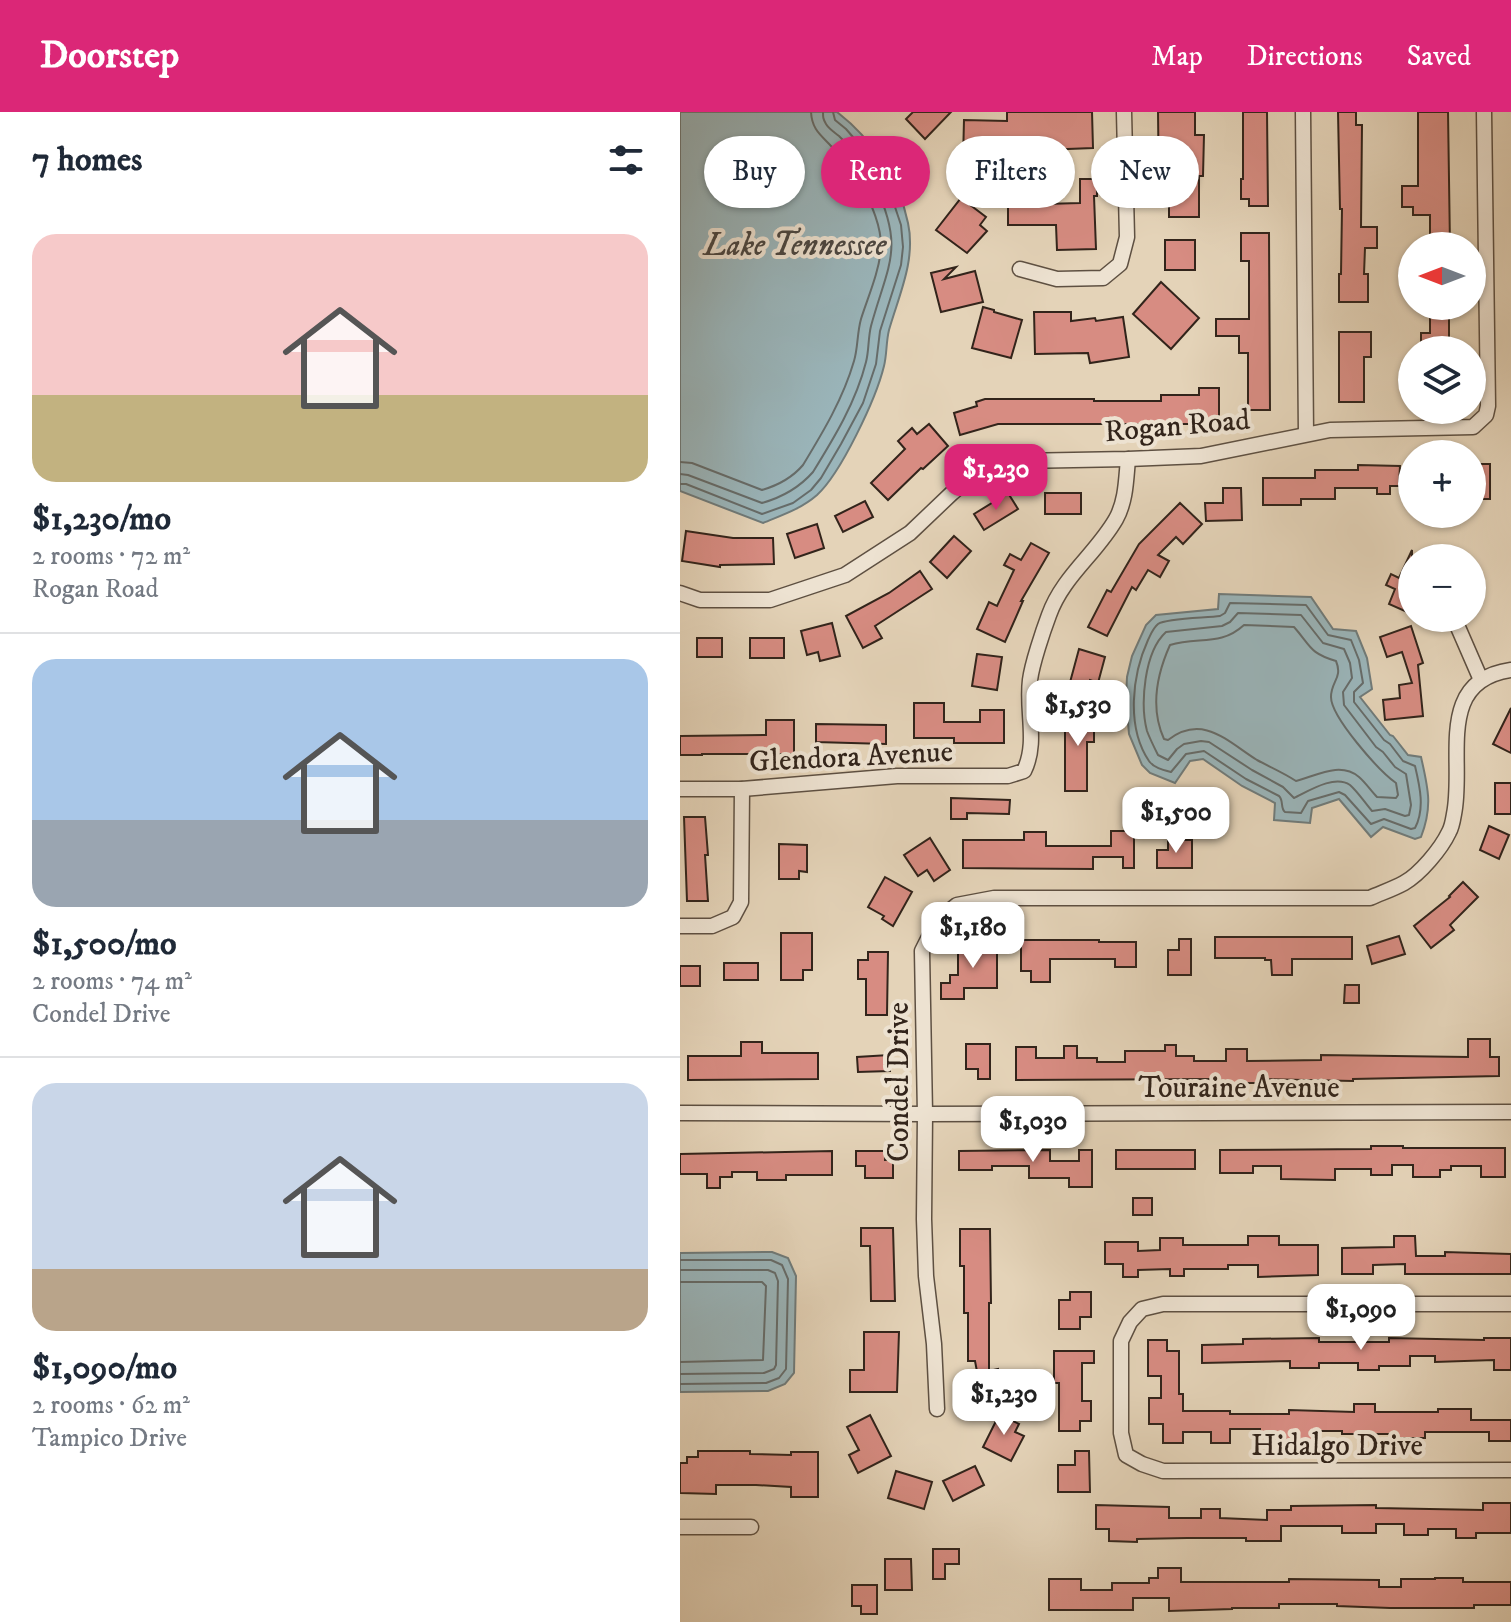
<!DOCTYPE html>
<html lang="en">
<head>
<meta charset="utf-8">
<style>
	body { margin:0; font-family:"IM FELL DW Pica",serif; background:#f2f2f3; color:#1f2937; height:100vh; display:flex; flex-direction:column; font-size:30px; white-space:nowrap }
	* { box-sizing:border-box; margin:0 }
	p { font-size:26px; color:#747a83 }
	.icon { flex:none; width:44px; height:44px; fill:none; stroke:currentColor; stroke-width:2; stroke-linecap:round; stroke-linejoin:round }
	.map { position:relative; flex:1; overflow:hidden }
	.drawer { display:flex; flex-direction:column; background:#fff; width:680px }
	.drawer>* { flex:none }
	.banner { position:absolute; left:24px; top:24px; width:686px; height:72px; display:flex; gap:16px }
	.needle { width:52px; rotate:270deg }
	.buttons { position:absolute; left:718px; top:120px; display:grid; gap:16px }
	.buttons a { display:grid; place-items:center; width:88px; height:88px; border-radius:50%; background:#fff; box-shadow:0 2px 6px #0004; font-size:40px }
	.price { position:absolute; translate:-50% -68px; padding:0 18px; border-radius:16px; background:#fff; color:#222; font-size:26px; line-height:52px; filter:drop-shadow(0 2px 4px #0008) }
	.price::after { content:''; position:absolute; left:50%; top:48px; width:24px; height:18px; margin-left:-12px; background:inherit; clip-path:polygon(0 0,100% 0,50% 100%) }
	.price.on { background:#db2777; color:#fff }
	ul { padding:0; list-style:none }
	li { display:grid; align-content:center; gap:16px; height:424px; padding:0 32px }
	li+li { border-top:2px solid #e0e1e3 }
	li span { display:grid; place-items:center; height:248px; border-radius:24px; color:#555 }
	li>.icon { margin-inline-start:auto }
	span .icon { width:144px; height:144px; fill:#fffc; stroke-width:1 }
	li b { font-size:34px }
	h2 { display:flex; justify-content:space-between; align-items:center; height:96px; padding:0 32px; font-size:34px }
	.chip { padding:0 28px; border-radius:36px; background:#fff; box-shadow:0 2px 6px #0004; font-size:28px; line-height:72px }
	.chip.on { background:#db2777; color:#fff }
	header { display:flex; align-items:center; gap:48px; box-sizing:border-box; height:112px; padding:0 40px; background:#db2777; color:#fff }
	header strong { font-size:38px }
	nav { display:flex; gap:44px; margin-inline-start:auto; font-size:28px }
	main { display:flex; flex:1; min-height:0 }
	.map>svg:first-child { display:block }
	.water { fill:#9ab5ba; stroke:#707b7a; stroke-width:2 }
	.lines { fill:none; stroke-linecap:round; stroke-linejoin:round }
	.shore { stroke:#666c6a; stroke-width:2 }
	.building { fill:#d78c82; stroke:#32241b; stroke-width:2 }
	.minor-casing { stroke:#5e5042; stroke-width:17 }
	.minor { stroke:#ede2d1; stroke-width:14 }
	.labels { text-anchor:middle; stroke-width:8; stroke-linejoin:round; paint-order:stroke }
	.street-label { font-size:30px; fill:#32241b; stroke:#ede2d1 }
	.water-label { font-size:32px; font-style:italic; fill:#4c4843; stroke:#ede2d1 }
</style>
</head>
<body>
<header>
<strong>Doorstep</strong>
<nav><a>Map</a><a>Directions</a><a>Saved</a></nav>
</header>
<main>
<section class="drawer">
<h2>7 homes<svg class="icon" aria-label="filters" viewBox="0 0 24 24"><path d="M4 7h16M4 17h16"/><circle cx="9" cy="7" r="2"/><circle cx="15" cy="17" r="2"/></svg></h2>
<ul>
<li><span style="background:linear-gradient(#f6c9c9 65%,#c2b280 0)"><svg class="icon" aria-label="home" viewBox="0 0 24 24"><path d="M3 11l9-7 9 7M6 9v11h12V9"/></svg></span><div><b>$1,230/mo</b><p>2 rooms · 72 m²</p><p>Rogan Road</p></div></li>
<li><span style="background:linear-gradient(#a9c7e8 65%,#9aa5b1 0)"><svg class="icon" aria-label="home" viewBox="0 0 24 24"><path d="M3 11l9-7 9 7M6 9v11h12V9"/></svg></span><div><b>$1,500/mo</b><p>2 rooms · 74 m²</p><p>Condel Drive</p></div></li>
<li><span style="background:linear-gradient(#c9d6e8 75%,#b9a48a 0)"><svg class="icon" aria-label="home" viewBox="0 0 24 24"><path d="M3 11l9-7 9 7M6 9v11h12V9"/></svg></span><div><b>$1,090/mo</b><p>2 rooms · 62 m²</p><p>Tampico Drive</p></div></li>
</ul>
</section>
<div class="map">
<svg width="831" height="1510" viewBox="0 0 831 1510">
	<rect width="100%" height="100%" fill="#e4d3b8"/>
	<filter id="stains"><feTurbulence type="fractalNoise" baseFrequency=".0025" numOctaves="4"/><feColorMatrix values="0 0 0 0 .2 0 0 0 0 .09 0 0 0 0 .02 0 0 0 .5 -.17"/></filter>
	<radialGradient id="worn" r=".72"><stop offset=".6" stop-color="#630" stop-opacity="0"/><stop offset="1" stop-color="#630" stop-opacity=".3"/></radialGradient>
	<g class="water">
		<path d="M0 0H157C192 27 219 67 228 111 236 148 219 183 209 218 206 230 207 242 204 254 196 287 161 361 137 383 121 397 102 403 83 411L0 379Z"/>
		<path d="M539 482 631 485 653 517 676 519 687 546 692 577 680 585 710 623 713 624 728 643 741 645C748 676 753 694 741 725L735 727 703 715 691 725 659 687 632 696 630 711 594 708 595 691 562 674 523 647 510 649 495 671 470 661 462 653 449 622 446 587 447 565 452 544 466 513 476 503 538 497Z"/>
		<path d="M92 1140 108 1146 116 1164 114 1261 105 1272 88 1279 0 1280V1141Z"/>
	</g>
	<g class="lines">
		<g class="shore">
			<path d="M0 350 12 351 82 378C99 373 112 366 123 353 143 320 163 287 174 249 178 236 177 221 181 207 188 185 199 160 201 137 202 115 191 92 182 73 174 59 164 46 152 35 141 23 132 18 131 0"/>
			<path d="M0 362 8 363 82 391C103 385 119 376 133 360 154 326 176 290 186 250 189 239 188 226 191 214 208 152 225 137 195 73 186 55 174 38 159 24 154 20 149 17 146 12 143 7 143 5 143 0"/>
			<path d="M0 372H6L82 402 113 391 131 378 141 366 161 332 183 291 196 252 200 219 221 153 223 135 221 113 212 86 200 60 186 40 166 17 155 8 153 0"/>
			<path d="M550 491 626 493 648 523 671 528 679 548 683 571 674 580V590L704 628 710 632 723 649 735 654C740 675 745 697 735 716L731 717 704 707 691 712 665 683 659 680 628 689 621 701 605 700C600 696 604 689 599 684L566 667 524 639 506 642 491 660C483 658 474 656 469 649 446 615 452 563 468 528 471 522 473 516 478 512 487 506 527 506 540 504L545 501Z"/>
			<path d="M558 501 621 503 643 531 664 537 670 551 672 566 663 580 664 593 696 635 703 640 715 655 726 662 731 693 729 703 725 704 705 697 692 699C685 691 678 680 670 673 654 662 627 680 614 686L603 675 572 658 529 630 521 629 504 632 497 637 488 648 478 643C474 635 470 627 467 619 460 592 464 540 486 520L542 514 550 510Z"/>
			<path d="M564 513 614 515C631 534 629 541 656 549 663 566 651 569 651 585 651 605 699 659 716 671L718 683 716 686 697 685C691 679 686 671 679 665 660 649 636 664 616 669 604 661 590 655 577 648 548 630 523 601 488 628L484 627C470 596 477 562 490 533 518 524 540 535 564 513Z"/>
			<path d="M0 1148H91L102 1153 108 1167 106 1257 99 1266 86 1271 0 1272"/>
			<path d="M0 1158H88L95 1161 98 1169 96 1253 94 1257 84 1261 0 1262"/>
			<path d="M0 1170H82L86 1174 83 1248 0 1250"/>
		</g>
	</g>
	<g class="building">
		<path d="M233 0H271L245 27 226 7Z"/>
		<path d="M327 0H412L413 36 308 40V48H283L284 8 327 9Z"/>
		<path d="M478 0H515V23H524L523 64H519V105H489V84H479Z"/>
		<path d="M563 0H587L588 94H569V87H561V67H563Z"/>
		<path d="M658 0H676V13H682L681 115H697V136H685L684 162H688V190H659V162H661L662 97H660Z"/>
		<path d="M738 0H768L770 134H750V103H733V95H722V74H738Z"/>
		<path d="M400 67H417V84H414L416 137 377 138 376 113H328V73H365V92L400 91Z"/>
		<path d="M281 86 306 105 300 113 307 119 287 141 256 118Z"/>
		<path d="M561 121H589L590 298H568V241H559V224H536V207H569V149H561Z"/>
		<rect x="485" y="128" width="30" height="30"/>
		<path d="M276 155 264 167 295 159 303 190 261 200 251 161Z"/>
		<path d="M481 170 519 206 491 237 453 202Z"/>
		<path d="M750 194H769V238H741V221H750Z"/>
		<path d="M303 195 314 198V200L342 208 331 246 292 236Z"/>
		<path d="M354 200H391V209L415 206 416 209 443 205 449 245 410 251 408 241 355 242Z"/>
		<path d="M659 220H691V245H684V290H659Z"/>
		<path d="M519 276H539V308H511V312H318L280 323 274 301 297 294 296 290 305 287H414V289H481V283H519Z"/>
		<path d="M249 312 268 334 243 357 241 356 208 388 191 371 225 337 218 329 232 316 237 322Z"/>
		<rect x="792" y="352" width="18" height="35"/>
		<path d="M678 353 720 354 719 374H710V382H697V376H655V387H621V393H583V366H635V358H678Z"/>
		<path d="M543 376H561L562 408 526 409 525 391H543Z"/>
		<path d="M328 381 338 397 304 418 294 402Z"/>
		<rect x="365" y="381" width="36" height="21"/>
		<path d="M185 389 193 405 163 420 155 404Z"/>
		<path d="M500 391 522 412 503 432 496 425 478 443 489 449 480 465 468 458 456 478 452 475 427 524 408 515 427 478 431 480 459 432Z"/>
		<path d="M137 412 144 436 115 446 107 422Z"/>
		<path d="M6 419 53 426H93L94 452 40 453V455L2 449Z"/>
		<path d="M274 424 291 439 267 466 250 450Z"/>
		<path d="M351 431 369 441 341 489H343L325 530 297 517 309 490 317 494 334 458 324 453 330 442 341 448Z"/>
		<path d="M732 438V489L727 500 709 492 715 477 706 473 711 462 719 466Z"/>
		<path d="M240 459 252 477 195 514 202 526 183 536 166 504 209 481Z"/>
		<path d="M152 511 160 544 140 549 138 540 127 543 121 519Z"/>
		<path d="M731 514 743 551 738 553 743 604 705 608 703 588 720 586 719 573 732 571 722 540 707 545 700 525Z"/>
		<rect x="17" y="526" width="25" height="19"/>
		<rect x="70" y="526" width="34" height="20"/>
		<path d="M399 537 425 545 418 571 410 568 407 580 389 574Z"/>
		<path d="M297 542 322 545 317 578 292 574Z"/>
		<path d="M234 591H264V610H300V598H324V631H274V626H234Z"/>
		<path d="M831 596V641L813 632Z"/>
		<path d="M385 598H414V630H407V679H385Z"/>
		<path d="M86 608H114V642H22V643H0V624L86 623Z"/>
		<path d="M136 612 206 613V632L136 630Z"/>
		<rect x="815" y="671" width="16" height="31"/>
		<path d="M271 686 330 688 329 702 287 701V707H271Z"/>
		<path d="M4 705H25L28 743H25L28 789H7Z"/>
		<path d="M809 714 829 723 819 747 800 738Z"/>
		<path d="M431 719H454V756H443V745H413V757L283 756V728H344V720H366V734H431Z"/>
		<path d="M250 726 270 758 254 769 247 758 238 764 224 743Z"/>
		<path d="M488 728H512V756H477V738H488Z"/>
		<path d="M99 732 127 733V760L119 759V767H99Z"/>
		<path d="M205 765 232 780 213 814 202 807 204 804 188 795Z"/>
		<path d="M783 770 798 785 770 813 774 818 751 836 734 814 770 785 769 784Z"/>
		<path d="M101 821H132V858H123V868H101Z"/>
		<path d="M719 824 725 842 692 852 687 834Z"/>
		<path d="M535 825H672V847H612V863H592L591 848H585V846H535Z"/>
		<path d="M499 827H511V863H488V838H499Z"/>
		<path d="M341 828H419V830H456V855H435V847H370V870H351V859H341Z"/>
		<path d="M278 832H317V876H284V887H261V871H270V863H278Z"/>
		<path d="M188 840H208L207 903H186V867H178V848H188Z"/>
		<rect x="44" y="851" width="34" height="17"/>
		<rect x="0" y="854" width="20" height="20"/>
		<path d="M665 873H679V891H664Z"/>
		<path d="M788 927H810V945H819V964L673 967V969L578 967V971H534V967L336 968V935H356V946H384V934H397V946H417V950H445V939H485V933H496V944H514V949H546V937H567V949L641 948V943L788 945Z"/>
		<path d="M61 930H82V941H138V967L8 968V944H61Z"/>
		<path d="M286 932H310V967H298V957H286Z"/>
		<path d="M209 943 210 959 178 960 177 945Z"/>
		<path d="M691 1034H723V1036H825V1065H801V1054H771V1058H760V1065H733V1053H712V1063H691V1057H655V1068L601 1067V1054H573V1061H540V1038L691 1037Z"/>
		<path d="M370 1038V1049H399V1038H412V1075H389V1066H349V1054H312V1058H279V1039Z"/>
		<rect x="436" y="1038" width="79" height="19"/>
		<path d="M152 1039V1063H106V1068H77V1060H52V1065H40V1076H27V1062H0V1042Z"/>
		<path d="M176 1039H205V1048H213V1066H185V1054H176Z"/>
		<rect x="453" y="1086" width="19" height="17"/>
		<path d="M181 1116H213L215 1189H191L190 1134H181Z"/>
		<path d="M280 1117H310L311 1191H309V1259L318 1257 324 1292 304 1296 295 1249H288V1201H284V1154H280Z"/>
		<path d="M568 1124H599V1133H638V1163L578 1165V1153H548V1157H504V1164H490V1157L458 1158V1165H443V1152H425V1130H458V1139L480 1138V1126H503V1133H568Z"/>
		<path d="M714 1124H735L736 1144H765V1140L831 1142V1162H725V1152L693 1153V1162H662V1136L714 1135Z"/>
		<path d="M390 1180H411V1205H400V1217H379V1188H390Z"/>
		<path d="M184 1220H219L217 1280H170V1258H184Z"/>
		<path d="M639 1226V1230H709V1226L804 1228V1226H831V1258H814V1248L755 1250V1244H730V1254H699V1258H678V1251H639V1256H610V1249L522 1251V1233L563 1232V1227Z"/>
		<path d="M468 1228H487V1239H499V1282H503V1299H550V1302H609V1298L674 1300V1292H695V1300H758V1297H791V1308H831V1329H809V1320H745V1326H710V1322H662V1319H636V1331L580 1330V1317H550V1331H531V1320H503V1331H483V1312H469V1286H481V1264H468Z"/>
		<path d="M374 1239H414V1251H402V1289H411V1309H400V1319H379V1271H374Z"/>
		<path d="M324 1293 327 1306 339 1312 335 1320 344 1324 331 1349 303 1335Z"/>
		<path d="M190 1303 211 1344 178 1361 169 1343 179 1338 167 1315Z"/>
		<path d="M18 1339H70V1342L111 1343V1340H138V1385H111V1375L76 1373H36V1382L0 1381V1351H7V1345H18Z"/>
		<path d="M395 1339H409L410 1380H378V1353H395Z"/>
		<path d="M295 1354 304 1373 273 1389 263 1369Z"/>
		<path d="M216 1359 252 1370 244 1397 208 1386Z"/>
		<path d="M803 1391H831V1421H796V1426H776V1417H748V1423H724V1412H696V1421H662V1414H601V1429H566V1426H507L457 1427V1430L429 1429V1417H416V1393L489 1395V1406H521V1397H540V1406L587 1408V1398H611V1394L696 1393V1396L803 1398Z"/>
		<path d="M253 1437H279V1452H265V1467H253Z"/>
		<path d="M205 1447H231L232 1478H205Z"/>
		<path d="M478 1456H501V1470H609V1467L699 1468V1475H721V1467H755V1466H783V1470H831V1493H794V1496H710L657 1494V1492H599V1496H552V1497L489 1499V1486H453V1498H369V1467H401V1478H432V1471H469V1466H478Z"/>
		<path d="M172 1473H197V1502H181V1494H172Z"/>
	</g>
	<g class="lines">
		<g class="minor-casing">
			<g id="minor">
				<path d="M623 0 626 322"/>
				<path d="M340 157 377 167 423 166 440 152 447 125 444 0"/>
				<path d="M0 481 20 488H90L165 463 230 421 272 381 302 356 339 349 448 347 521 344 650 318 793 315 806 303 808 294 804 0"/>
				<path d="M774 506 801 568"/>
				<path d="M0 677H62L217 664H328L344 659C358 631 346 599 350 568 352 552 363 519 369 503 383 464 416 442 436 407 446 389 446 368 448 347"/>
				<path d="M0 814H32L53 805 61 790 62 677"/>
				<path d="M0 1001 245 1002 831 1000"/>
				<path d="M831 1192H483L462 1197 450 1210 441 1229V1321L446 1343 462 1352 483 1359 831 1358"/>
				<path d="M257 1297 254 1232 246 1164 244 1107 245 1002 242 839 257 809 277 793 314 786H690C701 781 713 777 724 771 740 762 761 737 769 720 772 715 773 708 774 702 785 649 754 569 831 558"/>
				<path d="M0 1415H71"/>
			</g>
		</g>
		<use href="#minor" class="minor"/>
	</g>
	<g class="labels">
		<g class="street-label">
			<text transform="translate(497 313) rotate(-5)" y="10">Rogan Road</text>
			<text transform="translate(171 644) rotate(-3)" y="10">Glendora Avenue</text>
			<text transform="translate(218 970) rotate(-90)" y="10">Condel Drive</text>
			<text x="559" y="985">Touraine Avenue</text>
			<text x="657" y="1343">Hidalgo Drive</text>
		</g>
		<g class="water-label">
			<text x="115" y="143">Lake Tennessee</text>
		</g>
	</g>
	<rect width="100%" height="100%" filter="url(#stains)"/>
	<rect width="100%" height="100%" fill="url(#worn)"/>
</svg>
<div class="buttons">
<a><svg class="needle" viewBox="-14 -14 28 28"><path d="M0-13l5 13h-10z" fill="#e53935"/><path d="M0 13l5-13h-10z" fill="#747a83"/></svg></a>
<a><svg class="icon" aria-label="layers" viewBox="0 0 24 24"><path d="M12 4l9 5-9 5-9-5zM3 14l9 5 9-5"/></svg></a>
<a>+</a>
<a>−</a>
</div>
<b class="price on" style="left:316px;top:400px">$1,230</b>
<b class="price" style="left:398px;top:636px">$1,530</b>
<b class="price" style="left:496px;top:743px">$1,500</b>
<b class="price" style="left:293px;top:858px">$1,180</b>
<b class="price" style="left:353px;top:1052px">$1,030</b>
<b class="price" style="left:681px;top:1240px">$1,090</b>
<b class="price" style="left:324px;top:1325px">$1,230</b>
<div class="banner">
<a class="chip">Buy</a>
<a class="chip on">Rent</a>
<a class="chip">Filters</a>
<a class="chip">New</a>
</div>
</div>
</main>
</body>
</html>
